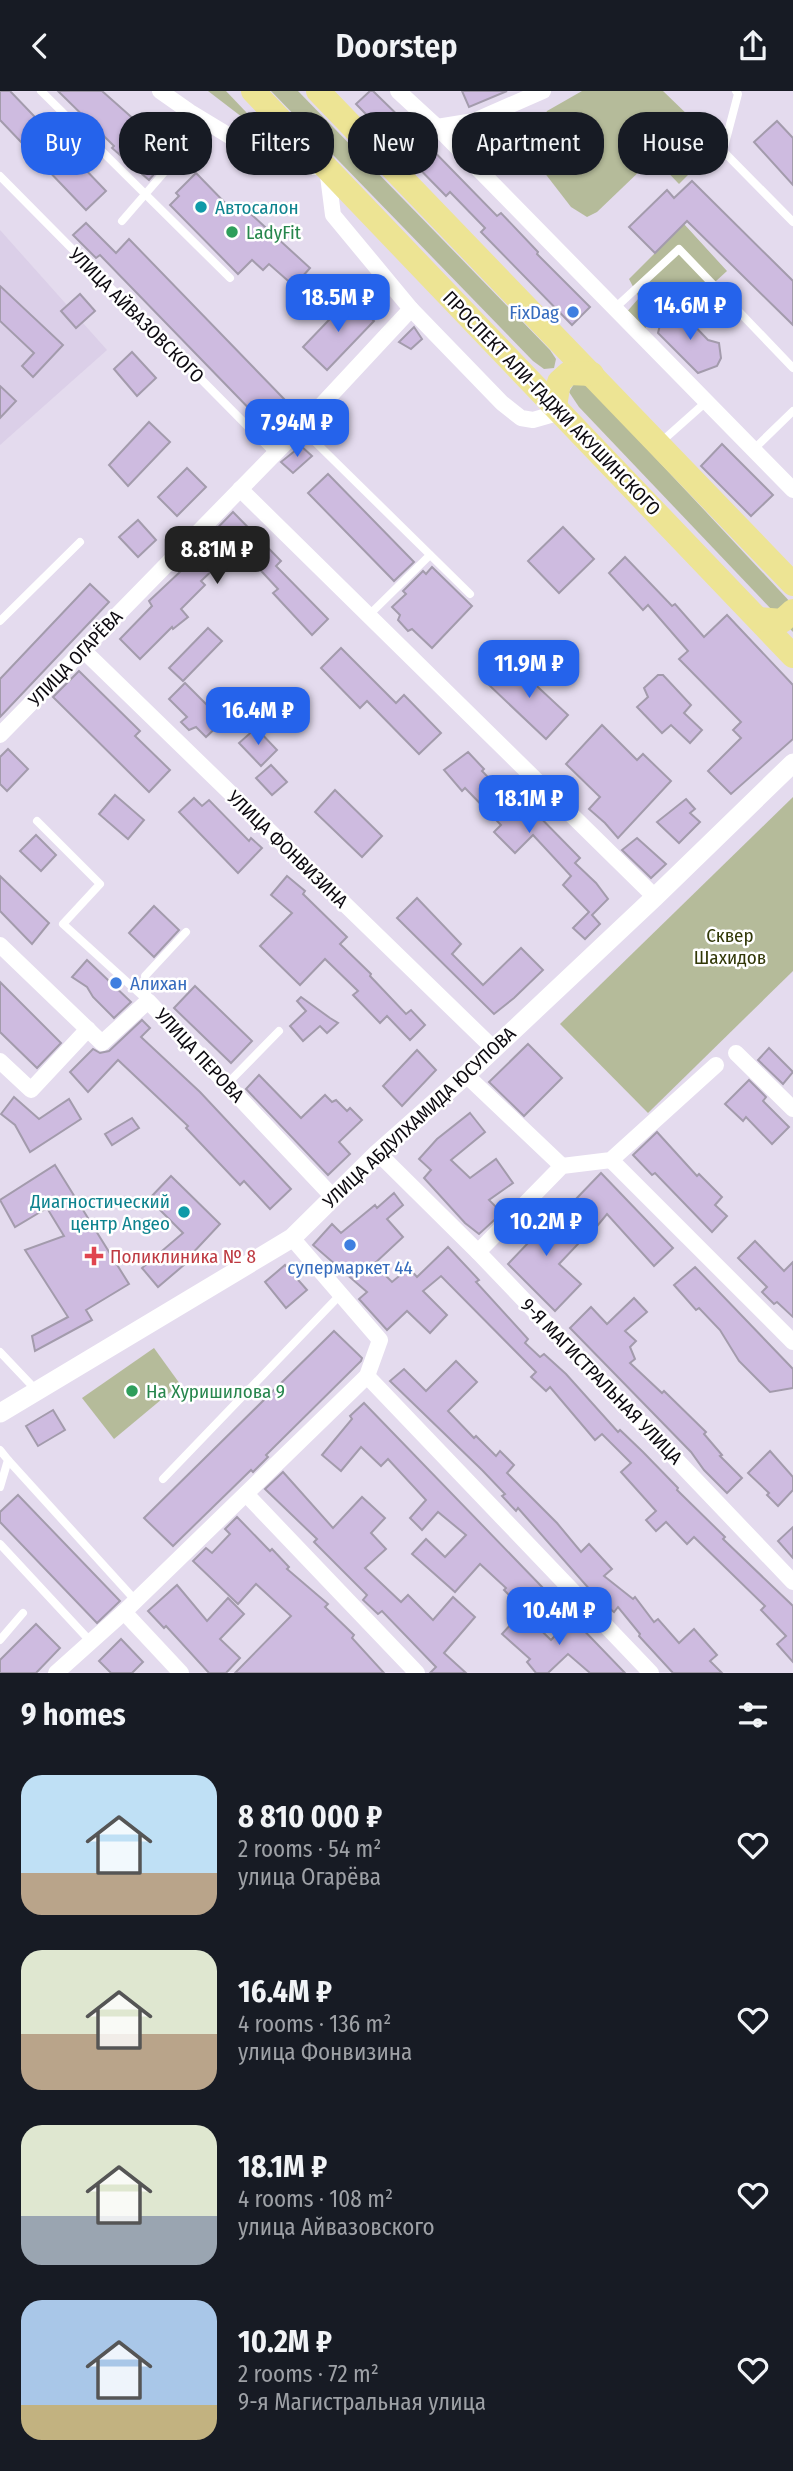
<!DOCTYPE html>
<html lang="en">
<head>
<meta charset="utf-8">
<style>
	body { margin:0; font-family:"Fira Sans Condensed",sans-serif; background:#242831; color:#f1f3f6; height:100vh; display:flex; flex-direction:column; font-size:26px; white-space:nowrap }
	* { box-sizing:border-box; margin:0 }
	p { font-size:23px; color:#9ea1a6 }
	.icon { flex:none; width:38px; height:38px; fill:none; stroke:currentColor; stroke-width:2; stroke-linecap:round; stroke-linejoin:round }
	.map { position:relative; height:1582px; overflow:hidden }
	.panel { display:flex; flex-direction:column; background:#171b24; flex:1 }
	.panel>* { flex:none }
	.guide { position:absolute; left:21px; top:21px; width:752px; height:63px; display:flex; gap:14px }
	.price { position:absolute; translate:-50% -60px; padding:0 16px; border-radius:14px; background:#2563eb; color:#fff; font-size:23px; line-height:46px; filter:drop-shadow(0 2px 4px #0008) }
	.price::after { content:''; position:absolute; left:50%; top:42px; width:21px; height:16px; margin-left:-10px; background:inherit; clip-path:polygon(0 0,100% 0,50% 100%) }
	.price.selected { background:#222; color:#fff }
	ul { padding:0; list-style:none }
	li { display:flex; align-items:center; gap:21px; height:175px; padding:0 21px }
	li span { display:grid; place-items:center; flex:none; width:196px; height:140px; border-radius:21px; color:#555 }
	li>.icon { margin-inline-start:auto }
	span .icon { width:84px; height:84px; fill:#fffc; stroke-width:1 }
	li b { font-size:30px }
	h2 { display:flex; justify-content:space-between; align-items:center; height:84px; padding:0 21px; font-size:30px }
	.chip { padding:0 24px; border-radius:28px; background:#171b24; box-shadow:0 2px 5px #0004; font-size:24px; line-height:63px }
	.chip.selected { background:#2563eb; color:#fff }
	header { display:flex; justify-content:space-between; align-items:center; height:91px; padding:0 21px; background:#171b24; font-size:32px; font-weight:600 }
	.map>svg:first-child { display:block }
	.built { fill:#dbcfe8 }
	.green { fill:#b5bb9a }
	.building { fill:#cebbe0; stroke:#a39bac; stroke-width:2 }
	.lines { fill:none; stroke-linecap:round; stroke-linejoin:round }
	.service { stroke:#fff; stroke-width:8 }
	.minor { stroke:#fff; stroke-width:16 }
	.tertiary { stroke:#fff; stroke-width:19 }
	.primary { stroke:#ede494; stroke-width:24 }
	.culture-dot { fill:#0f9aa8; stroke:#fff; stroke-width:2.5 }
	.leisure-dot { fill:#2e9e5b; stroke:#fff; stroke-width:2.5 }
	.shop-dot { fill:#3f7fe0; stroke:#fff; stroke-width:2.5 }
	.health-dot { fill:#e0444e; stroke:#fff; stroke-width:2.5 }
	.labels { text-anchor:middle; stroke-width:5; stroke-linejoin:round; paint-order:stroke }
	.culture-label { font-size:19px; fill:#0d838f; stroke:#fff; text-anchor:start }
	.leisure-label { font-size:19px; fill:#27864d; stroke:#fff; text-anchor:start }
	.shop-label { font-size:19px; fill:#366cbe; stroke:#fff; text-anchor:end }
	.street-label { font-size:19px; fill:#0d0a10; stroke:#fff }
	.park-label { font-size:19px; fill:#313807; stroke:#fff }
	.health-label { font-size:19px; fill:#be3a42; stroke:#fff; text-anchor:start }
</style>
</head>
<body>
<header><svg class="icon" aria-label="back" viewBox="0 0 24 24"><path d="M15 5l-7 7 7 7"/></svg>Doorstep<svg class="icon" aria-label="share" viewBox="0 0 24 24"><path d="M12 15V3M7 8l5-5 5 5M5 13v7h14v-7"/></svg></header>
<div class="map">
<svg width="793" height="1582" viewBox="0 0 793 1582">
	<rect width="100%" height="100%" fill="#e4dbee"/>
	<path class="built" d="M0 139 107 259 0 354Z"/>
	<g class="green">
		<path d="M208 0H226L265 41 264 43Z"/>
		<path d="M271 0H298L550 259 556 268 554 277 544 278 533 270Z"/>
		<path d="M582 0H663L693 29 597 121 587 126 571 116 537 72 536 42 547 20Z"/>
		<path d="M688 41 709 63 679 93 657 70Z"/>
		<path d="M684 133 727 180 681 222 668 216 641 241 624 224 639 207 629 188Z"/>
		<path d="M579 292 589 296 793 514V541L579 316 569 301 574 293Z"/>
		<path d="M793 706V880L648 1022 560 933Z"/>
		<path d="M154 1257 180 1293 114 1348 82 1307Z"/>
	</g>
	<g class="building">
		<path d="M0 0H10L106 100 86 119 0 29Z"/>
		<path d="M58 0H102L172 62 149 89 112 57 114 55Z"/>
		<path d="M370 0H373L417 43 497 125 501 122 538 161 537 163 590 216 572 234 481 141 485 137 450 101 446 105 356 13Z"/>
		<path d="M462 0H507L469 16Z"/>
		<path d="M777 30 793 47V94L754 51Z"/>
		<path d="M196 82 231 118 239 114 242 115 310 177 294 195 269 173 263 179 252 169 238 183 170 114 179 105 176 102Z"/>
		<path d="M692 90 793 190V234L687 130 655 162 629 136 667 99 674 107Z"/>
		<path d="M86 132 116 162 129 148 286 310 263 332 100 164 96 167 73 144Z"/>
		<path d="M0 195 63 254 33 286 22 275 34 262 0 230Z"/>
		<path d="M80 203 95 220 76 237 61 220Z"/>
		<path d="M350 207 374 230 327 279 303 256Z"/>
		<path d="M669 220 684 224 708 249 719 252 721 267 717 275 698 282 658 242 662 226Z"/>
		<path d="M414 236 422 248 411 258 399 251Z"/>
		<path d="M132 261 156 287 137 305 114 278Z"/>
		<path d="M0 295 16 310 0 327Z"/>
		<path d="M149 331 170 351 128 395 109 374Z"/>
		<path d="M722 353 773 404 751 425 701 375Z"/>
		<path d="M301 355 312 365 293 382 281 371Z"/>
		<path d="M187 377 206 396 177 425 158 406Z"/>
		<path d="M328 383 414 471 394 490 308 402Z"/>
		<path d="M233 421 281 470 276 475 328 528 312 544 273 502 278 498 238 455 201 490 205 494 181 518 188 526 173 538 172 536 140 568 120 548 152 515 149 510 197 465 194 461Z"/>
		<path d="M138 429 156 449 138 466 119 446Z"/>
		<path d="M563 436 594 468 559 502 528 470Z"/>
		<path d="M625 466 672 515 675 513 704 546 727 524 793 594V648L731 703 708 680 741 647 733 639 741 631 679 568 688 560 648 514 643 519 609 482Z"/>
		<path d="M432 476 472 515 432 557 412 538 408 540 398 529 400 524 392 516 406 503 403 500 423 480 426 483Z"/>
		<path d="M90 493 109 511 0 626V588Z"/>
		<path d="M208 537 222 550 183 590 169 577Z"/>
		<path d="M341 557 396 612 404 604 441 642 419 663 367 610 360 617 321 577Z"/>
		<path d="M511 571 568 624 546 648 489 594Z"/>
		<path d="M79 580 140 640 135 645 170 679 149 701 53 606Z"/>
		<path d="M658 584H663L691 614 684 622 702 639 690 652 671 634 662 642 637 616 648 606 644 597Z"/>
		<path d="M185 592 223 630 206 646 196 636 189 639 181 631 187 626 169 608Z"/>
		<path d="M602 634 637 669 643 663 671 690 618 747 605 732 589 718 600 706 566 673Z"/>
		<path d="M256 637 277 659 261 675 239 652Z"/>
		<path d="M8 658 28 678 7 700 0 693V666Z"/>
		<path d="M468 661 484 678 482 680 518 717 524 710 580 767 575 772 596 792 608 808 592 824 600 833 585 848 573 837 589 821 563 794 571 785 533 744 515 762 494 741 501 734 465 697 462 700 444 679Z"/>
		<path d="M271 674 287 691 272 704 256 687Z"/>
		<path d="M335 699 382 745 362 766 315 721Z"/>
		<path d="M115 704 144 729 128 748 99 723Z"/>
		<path d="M194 707 202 715 209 709 249 750 251 747 262 757 238 782 179 721Z"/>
		<path d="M686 708 695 718 690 722 700 731 679 752 657 731Z"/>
		<path d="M36 744 56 764 41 780 20 760Z"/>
		<path d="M637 747 666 773 651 787 622 759Z"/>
		<path d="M0 785 49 832 32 853 0 820Z"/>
		<path d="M287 785 305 800 303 803 347 846 340 853 371 883 370 885 406 923 411 919 425 934 410 949 387 925 380 932 353 904 358 900 325 868 300 894 260 855 292 822 271 804Z"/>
		<path d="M417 807 461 853 452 863 483 894 521 857 543 879 514 907 494 923 397 827Z"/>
		<path d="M154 815 179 839 154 866 129 842Z"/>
		<path d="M87 869 131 911 114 927 93 906 87 896 72 886Z"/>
		<path d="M0 891 61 952 37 977 0 941Z"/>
		<path d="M195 895 252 950 231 972 174 917Z"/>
		<path d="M301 906 330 927 338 932 327 942 320 935 303 950 290 935 306 920 297 910Z"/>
		<path d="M142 929 150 937 141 946 200 1001 291 1098 270 1118 244 1090 240 1094 186 1037 188 1035 118 969 88 1001 70 981 93 958 100 962 109 960Z"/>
		<path d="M528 953 562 987 524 1025 489 991Z"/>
		<path d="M769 957 793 981 783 993 758 969Z"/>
		<path d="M417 959 436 979 402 1015 383 995Z"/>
		<path d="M259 984 301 1027 325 1004 332 1011 336 1009 347 1020 350 1017 362 1029 339 1051 350 1063 328 1084 246 998Z"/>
		<path d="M749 989 766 1006 763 1010 789 1036 772 1053 746 1026 743 1030 725 1013Z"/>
		<path d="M14 1006 39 1028 69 1008 81 1028 30 1061 15 1034 1 1023Z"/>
		<path d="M470 1022 485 1041 451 1069 470 1087 496 1068 513 1092 489 1109 502 1122 479 1143 465 1132 424 1087 431 1079 419 1068 437 1048Z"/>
		<path d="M132 1027 139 1037 112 1054 105 1043Z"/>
		<path d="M657 1041 697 1085 699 1083 722 1106 715 1114 727 1125 712 1141 655 1082 652 1084 633 1064Z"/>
		<path d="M55 1074 129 1193 86 1219 92 1229 35 1260 32 1245 68 1226 25 1159 64 1145 47 1117 15 1136 0 1109Z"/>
		<path d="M601 1082 673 1157 654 1175 607 1123 598 1134 574 1110Z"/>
		<path d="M171 1085 220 1133 189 1166 191 1168 158 1196 142 1177 183 1142 149 1108Z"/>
		<path d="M394 1102 403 1114 387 1128 403 1146 374 1173 392 1191 409 1177 417 1186 448 1156 479 1189 476 1191 528 1248 525 1252 540 1266 544 1263 566 1283 618 1341 620 1339 643 1361 678 1397 677 1399 725 1446 723 1448 793 1515V1571L777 1553 786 1545 761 1519 765 1515 694 1446 687 1453 666 1431 656 1440 646 1429 656 1420 621 1381 631 1372 602 1343 595 1349 550 1296 546 1300 531 1286 536 1281 441 1185 423 1200 447 1224 430 1242 407 1220 387 1239 359 1208 367 1201 313 1154 332 1133 341 1142 375 1114 377 1117Z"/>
		<path d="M543 1113 566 1137 564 1139 578 1153 559 1173 581 1193 555 1220 508 1173 530 1150 518 1138Z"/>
		<path d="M755 1150 784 1180 793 1171V1226L777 1211 774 1213 762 1201 767 1196 738 1167Z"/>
		<path d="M285 1174 307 1199 286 1217 265 1191Z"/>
		<path d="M695 1176 793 1278V1297L770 1301 739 1270 720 1239 699 1217 696 1219 674 1194Z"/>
		<path d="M634 1207 647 1221 625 1240 636 1250 630 1256 635 1268 630 1272 662 1302 664 1300 706 1341 704 1343 722 1364 720 1365 742 1387 727 1402 704 1379 691 1361 570 1237 591 1216 607 1233Z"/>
		<path d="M334 1240 362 1267 361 1270 266 1364 268 1366 253 1381 251 1379 173 1455 144 1427Z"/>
		<path d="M456 1270 477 1291 448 1320 474 1347 476 1345 496 1365 500 1360 514 1374 507 1382 557 1432 581 1461 589 1453 612 1478 604 1485 633 1508 635 1506 654 1531 658 1528 679 1552 694 1538 717 1564 710 1570 722 1582H673L639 1545 640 1543 618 1516 614 1521 599 1509 518 1417 516 1420 502 1405 505 1403 482 1379 390 1290 404 1278 426 1300Z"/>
		<path d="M364 1312 545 1499 524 1519 504 1499 506 1497 480 1473 455 1501 412 1463 426 1448 445 1466 466 1444 438 1421 422 1439 410 1427 426 1409 388 1368 381 1375 361 1356 341 1380 322 1364 352 1328 350 1325Z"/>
		<path d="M53 1319 65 1339 38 1355 26 1335Z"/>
		<path d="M770 1360 793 1386V1399L778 1415 767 1404 769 1402 748 1382Z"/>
		<path d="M283 1381 333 1437 362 1406 385 1427 371 1442 386 1458 365 1477 401 1511 408 1504 433 1529 453 1506 475 1526 444 1562 466 1582H430L436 1576 382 1520 378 1523 363 1509 367 1504 314 1451 317 1448 265 1398Z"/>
		<path d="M18 1404 120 1510 97 1532 0 1431V1421Z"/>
		<path d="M237 1426 270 1460 272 1458 289 1476 287 1478 328 1513 325 1516 354 1544 352 1547 384 1582H235L291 1525 256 1493 238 1513 193 1470 206 1457 212 1462 230 1443 225 1438Z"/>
		<path d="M793 1436V1467L778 1450Z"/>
		<path d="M177 1494 207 1530 228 1507 244 1523 220 1548 240 1567 226 1582H209L166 1535 164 1537 148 1520Z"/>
		<path d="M522 1521 551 1549 572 1527 625 1582H590L568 1563 548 1582H536L527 1571 530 1568 502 1543Z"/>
		<path d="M36 1533 60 1557 36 1582H0V1569Z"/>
		<path d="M121 1548 143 1571 132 1582H111L99 1570Z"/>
	</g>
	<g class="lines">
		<g class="service">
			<path d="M41 0 230 187"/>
			<path d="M736 0 738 3 723 60 793 131"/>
			<path d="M0 85 275 363"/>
			<path d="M122 130 207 32"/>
			<path d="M615 217 679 158 793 277"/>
			<path d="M301 337 470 503"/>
			<path d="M661 351 706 311"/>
			<path d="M754 358 793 320"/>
			<path d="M368 525 430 464"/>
			<path d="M0 530 80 451"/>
			<path d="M37 730 100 793 63 833 148 910"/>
			<path d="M148 910 145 885 186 841"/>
			<path d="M227 993 279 940"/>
			<path d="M0 1261 37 1300"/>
			<path d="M0 1359 8 1369 0 1396"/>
			<path d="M8 1369 136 1510"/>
			<path d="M163 1388 341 1203"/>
			<path d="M0 1453 91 1551"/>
			<path d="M0 1549 23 1522"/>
		</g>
		<g class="minor">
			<path d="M160 0 190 21 274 72 327 77 333 124 411 218 502 312 521 327 533 329 561 321"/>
			<path d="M398 0 437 36 793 399"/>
			<path d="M437 36 474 30 543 0"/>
			<path d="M240 398 655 806"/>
			<path d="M83 559 493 957"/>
			<path d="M0 644 303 334 411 218"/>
			<path d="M0 854 102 952 148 910 333 1106"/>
			<path d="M736 962 793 1018"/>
			<path d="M0 970 31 999 88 938"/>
			<path d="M466 984 562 1075"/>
			<path d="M378 1062 478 1161 793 1491"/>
			<path d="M611 1069 793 1251"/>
			<path d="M478 1161 562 1075 611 1069 716 974"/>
			<path d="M367 1285 651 1582"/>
			<path d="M246 1403 417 1582"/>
			<path d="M124 1521 181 1582"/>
			<path d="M56 1582 124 1521 367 1285 380 1249 292 1147"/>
		</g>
		<path class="tertiary" d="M0 1322 292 1147 378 1062 466 984 655 806 793 672"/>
		<g class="primary">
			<path d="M253 0 793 565"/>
			<path d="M318 0 793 493"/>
			<path d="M555 315 559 291 569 282 592 283"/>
			<path d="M759 528 782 530 793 520"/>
		</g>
	</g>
	<g class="culture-dot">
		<circle cx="201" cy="116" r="7"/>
		<circle cx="184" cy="1121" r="7"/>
	</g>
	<g class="leisure-dot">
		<circle cx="232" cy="141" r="7"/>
		<circle cx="132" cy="1300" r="7"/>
	</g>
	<g class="shop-dot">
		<circle cx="573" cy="221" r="7"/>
		<circle cx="116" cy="892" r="7"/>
		<circle cx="350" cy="1154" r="7"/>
	</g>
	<path class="health-dot" d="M90.5 1154.5h7v7h7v7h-7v7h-7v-7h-7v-7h7z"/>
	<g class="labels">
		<g class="culture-label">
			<text x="215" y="123">Автосалон</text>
			<text x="170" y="1117" text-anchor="end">Диагностический<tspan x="170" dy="22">центр Angeo</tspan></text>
		</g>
		<g class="leisure-label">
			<text x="246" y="148">LadyFit</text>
			<text x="146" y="1307">На Хуришилова 9</text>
		</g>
		<g class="shop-label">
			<text x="559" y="228">FixDag</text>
			<text x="130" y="899" text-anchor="start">Алихан</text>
			<text x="350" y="1183" text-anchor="middle">супермаркет 44</text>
		</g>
		<g class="street-label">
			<text transform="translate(137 224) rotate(45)" y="7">УЛИЦА АЙВАЗОВСКОГО</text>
			<text transform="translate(552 312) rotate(46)" y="7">ПРОСПЕКТ АЛИ-ГАДЖИ АКУШИНСКОГО</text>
			<text transform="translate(75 567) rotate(-46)" y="7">УЛИЦА ОГАРЁВА</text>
			<text transform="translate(288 758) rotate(44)" y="7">УЛИЦА ФОНВИЗИНА</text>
			<text transform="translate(200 964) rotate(47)" y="7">УЛИЦА ПЕРОВА</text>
			<text transform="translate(419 1026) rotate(-43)" y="7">УЛИЦА АБДУЛХАМИДА ЮСУПОВА</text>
			<text transform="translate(602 1290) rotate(46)" y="7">9-Я МАГИСТРАЛЬНАЯ УЛИЦА</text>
		</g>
		<g class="park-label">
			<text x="730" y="851">Сквер<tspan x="730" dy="22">Шахидов</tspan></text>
		</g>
		<g class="health-label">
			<text x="110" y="1172">Поликлиника № 8</text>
		</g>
	</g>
</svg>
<b class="price" style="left:338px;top:243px">18.5M ₽</b>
<b class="price" style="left:690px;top:251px">14.6M ₽</b>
<b class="price" style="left:297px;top:368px">7.94M ₽</b>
<b class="price selected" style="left:217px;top:495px">8.81M ₽</b>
<b class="price" style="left:529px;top:609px">11.9M ₽</b>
<b class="price" style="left:258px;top:656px">16.4M ₽</b>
<b class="price" style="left:529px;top:744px">18.1M ₽</b>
<b class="price" style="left:546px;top:1167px">10.2M ₽</b>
<b class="price" style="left:559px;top:1556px">10.4M ₽</b>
<div class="guide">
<a class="chip selected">Buy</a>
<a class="chip">Rent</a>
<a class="chip">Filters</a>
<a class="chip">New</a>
<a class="chip">Apartment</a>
<a class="chip">House</a>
</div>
</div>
<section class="panel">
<h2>9 homes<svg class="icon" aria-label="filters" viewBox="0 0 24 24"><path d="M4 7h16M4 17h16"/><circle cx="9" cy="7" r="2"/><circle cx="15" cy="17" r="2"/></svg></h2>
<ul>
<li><span style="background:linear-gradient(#bfe0f5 70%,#b9a48a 0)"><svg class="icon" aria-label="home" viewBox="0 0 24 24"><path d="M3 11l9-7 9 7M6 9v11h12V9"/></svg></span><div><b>8 810 000 ₽</b><p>2 rooms · 54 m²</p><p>улица Огарёва</p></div><svg class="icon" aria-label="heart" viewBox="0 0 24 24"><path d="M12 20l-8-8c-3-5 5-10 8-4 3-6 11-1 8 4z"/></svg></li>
<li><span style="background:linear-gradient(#dfe7d0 60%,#b9a48a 0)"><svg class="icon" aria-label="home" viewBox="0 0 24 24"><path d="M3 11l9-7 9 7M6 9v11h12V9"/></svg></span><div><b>16.4M ₽</b><p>4 rooms · 136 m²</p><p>улица Фонвизина</p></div><svg class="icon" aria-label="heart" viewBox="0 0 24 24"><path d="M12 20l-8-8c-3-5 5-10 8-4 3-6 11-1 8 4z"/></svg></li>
<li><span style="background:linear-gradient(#dfe7d0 65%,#9aa5b1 0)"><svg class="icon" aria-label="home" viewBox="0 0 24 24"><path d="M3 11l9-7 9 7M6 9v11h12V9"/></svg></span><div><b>18.1M ₽</b><p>4 rooms · 108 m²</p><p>улица Айвазовского</p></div><svg class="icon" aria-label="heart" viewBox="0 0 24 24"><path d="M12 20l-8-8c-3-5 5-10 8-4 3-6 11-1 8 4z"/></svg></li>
<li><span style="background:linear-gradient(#a9c7e8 75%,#c2b280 0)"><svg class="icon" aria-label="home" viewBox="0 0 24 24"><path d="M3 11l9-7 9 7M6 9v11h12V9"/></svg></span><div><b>10.2M ₽</b><p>2 rooms · 72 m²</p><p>9-я Магистральная улица</p></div><svg class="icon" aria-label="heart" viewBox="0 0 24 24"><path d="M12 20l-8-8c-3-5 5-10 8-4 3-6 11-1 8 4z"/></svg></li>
</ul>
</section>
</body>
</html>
